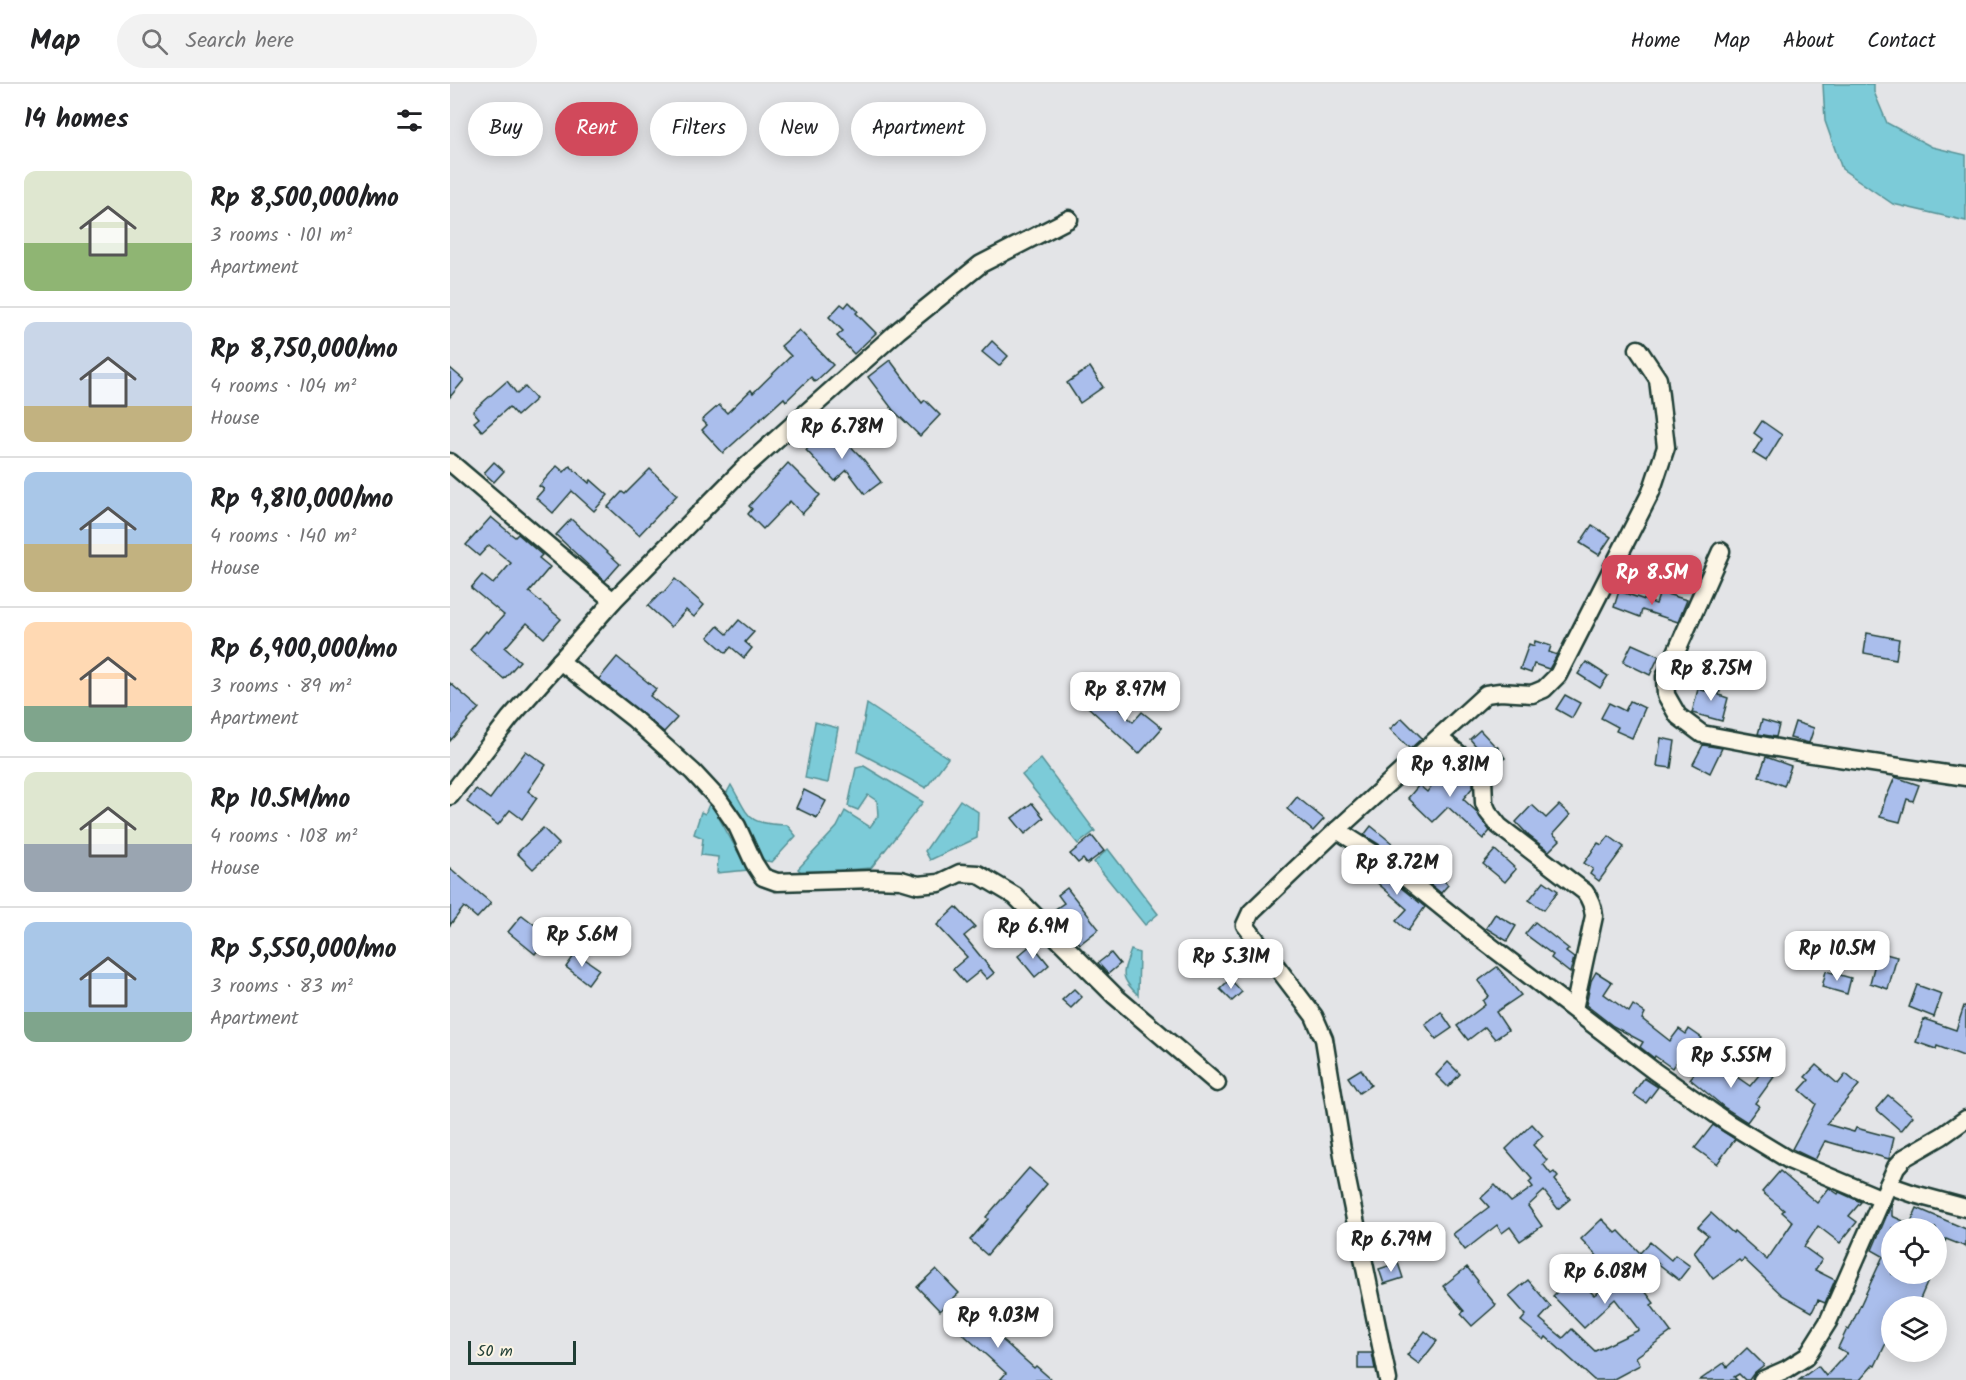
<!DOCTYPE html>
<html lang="en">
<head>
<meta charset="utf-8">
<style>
	body { margin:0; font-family:Kalam,sans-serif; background:#f2f2f2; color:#202124; height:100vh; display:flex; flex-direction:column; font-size:22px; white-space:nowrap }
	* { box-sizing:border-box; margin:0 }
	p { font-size:20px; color:#757577 }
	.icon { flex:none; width:33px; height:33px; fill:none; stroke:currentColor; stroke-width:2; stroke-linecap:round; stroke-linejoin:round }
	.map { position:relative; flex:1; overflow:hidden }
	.panel { display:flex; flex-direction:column; background:#fff; width:450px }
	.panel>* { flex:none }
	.guide { position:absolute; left:18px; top:18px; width:570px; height:54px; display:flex; gap:12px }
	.fabs { position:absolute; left:1431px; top:1134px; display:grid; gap:12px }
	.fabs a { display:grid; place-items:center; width:66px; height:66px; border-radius:50%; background:#fff; box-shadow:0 3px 15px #0003; font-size:30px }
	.scale { position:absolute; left:18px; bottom:15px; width:108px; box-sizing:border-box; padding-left:6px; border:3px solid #1f3d34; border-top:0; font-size:16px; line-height:21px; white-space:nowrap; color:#1f3d34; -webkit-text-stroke:4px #fcf5e5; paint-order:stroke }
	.price { position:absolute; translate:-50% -51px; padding:0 14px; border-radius:12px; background:#fff; color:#222; font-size:20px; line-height:39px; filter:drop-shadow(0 2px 3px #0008) }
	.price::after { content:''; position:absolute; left:50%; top:36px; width:18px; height:14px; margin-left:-9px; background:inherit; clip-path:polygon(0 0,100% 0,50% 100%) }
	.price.current { background:#d1495b; color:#fff }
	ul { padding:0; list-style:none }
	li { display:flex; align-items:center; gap:18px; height:150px; padding:0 24px }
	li+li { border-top:2px solid #e0e0e0 }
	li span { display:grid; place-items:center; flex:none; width:168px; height:120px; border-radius:12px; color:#555 }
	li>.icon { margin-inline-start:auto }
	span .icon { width:72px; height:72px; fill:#fffc; stroke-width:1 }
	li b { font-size:26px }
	h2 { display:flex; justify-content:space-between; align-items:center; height:72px; padding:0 24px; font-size:26px }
	.chip { padding:0 21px; border-radius:27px; background:#fff; box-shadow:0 3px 15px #0003; font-size:21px; line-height:54px }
	.chip.current { background:#d1495b; color:#fff }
	header { display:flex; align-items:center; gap:36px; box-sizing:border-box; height:84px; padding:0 30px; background:#fff; border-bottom:2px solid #e0e0e0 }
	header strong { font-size:28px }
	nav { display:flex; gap:33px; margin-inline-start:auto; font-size:21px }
	.search { width:420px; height:54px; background:#f2f2f2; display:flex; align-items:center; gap:15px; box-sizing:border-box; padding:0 21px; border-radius:33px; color:#757577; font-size:22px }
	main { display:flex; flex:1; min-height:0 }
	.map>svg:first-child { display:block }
	.water { fill:#7ccbd8; stroke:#579296; stroke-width:1.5 }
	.building { fill:#aabeec; stroke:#1f3d34; stroke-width:1.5 }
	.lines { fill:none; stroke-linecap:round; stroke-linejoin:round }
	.street-casing { stroke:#1f3d34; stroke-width:21 }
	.street { stroke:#fcf5e5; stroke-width:16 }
</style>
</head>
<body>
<header>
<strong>Map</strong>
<div class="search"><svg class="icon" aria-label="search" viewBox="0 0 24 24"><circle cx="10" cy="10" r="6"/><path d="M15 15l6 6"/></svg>Search here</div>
<nav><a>Home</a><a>Map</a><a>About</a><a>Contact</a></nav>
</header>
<main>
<section class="panel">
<h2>14 homes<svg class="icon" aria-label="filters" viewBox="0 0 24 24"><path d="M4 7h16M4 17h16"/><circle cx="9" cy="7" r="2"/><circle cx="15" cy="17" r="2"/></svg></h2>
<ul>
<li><span style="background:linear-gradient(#dfe7d0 60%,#8fb573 0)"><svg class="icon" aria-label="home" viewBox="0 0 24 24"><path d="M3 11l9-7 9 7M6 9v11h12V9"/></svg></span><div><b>Rp 8,500,000/mo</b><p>3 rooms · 101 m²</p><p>Apartment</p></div></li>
<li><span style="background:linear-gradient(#c9d6e8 70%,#c2b280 0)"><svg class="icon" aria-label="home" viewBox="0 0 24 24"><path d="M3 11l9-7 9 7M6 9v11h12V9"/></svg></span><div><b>Rp 8,750,000/mo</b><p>4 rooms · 104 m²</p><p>House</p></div></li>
<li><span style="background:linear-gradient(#a9c7e8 60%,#c2b280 0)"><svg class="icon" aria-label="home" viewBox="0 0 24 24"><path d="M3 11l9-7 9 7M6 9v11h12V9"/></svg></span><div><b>Rp 9,810,000/mo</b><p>4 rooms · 140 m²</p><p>House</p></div></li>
<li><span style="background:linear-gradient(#ffd9b3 70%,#7fa58c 0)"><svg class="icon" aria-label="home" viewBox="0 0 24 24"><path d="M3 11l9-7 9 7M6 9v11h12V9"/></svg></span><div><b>Rp 6,900,000/mo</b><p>3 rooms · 89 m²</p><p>Apartment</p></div></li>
<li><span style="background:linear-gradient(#dfe7d0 60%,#9aa5b1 0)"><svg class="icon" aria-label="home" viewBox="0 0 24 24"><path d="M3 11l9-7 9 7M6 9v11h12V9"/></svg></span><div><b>Rp 10.5M/mo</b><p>4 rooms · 108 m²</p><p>House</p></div></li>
<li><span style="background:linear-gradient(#a9c7e8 75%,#7fa58c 0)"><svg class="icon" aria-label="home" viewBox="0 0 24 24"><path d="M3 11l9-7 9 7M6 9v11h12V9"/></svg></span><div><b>Rp 5,550,000/mo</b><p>3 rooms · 83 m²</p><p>Apartment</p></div></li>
</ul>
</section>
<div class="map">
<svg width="1516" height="1296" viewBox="0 0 1516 1296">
	<rect width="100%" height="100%" fill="#e3e4e7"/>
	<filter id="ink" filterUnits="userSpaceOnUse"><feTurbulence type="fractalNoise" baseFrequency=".0167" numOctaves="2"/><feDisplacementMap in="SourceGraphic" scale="12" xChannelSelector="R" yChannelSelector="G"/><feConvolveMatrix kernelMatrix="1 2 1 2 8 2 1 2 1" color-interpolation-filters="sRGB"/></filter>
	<g filter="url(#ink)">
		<g class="water">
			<path d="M1373 0H1424V8L1437 39 1482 63 1516 71V137L1443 120 1392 85 1375 37Z"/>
			<path d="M417 620 498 674 476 704 408 668Z"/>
			<path d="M365 638 388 644 378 699 355 694Z"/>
			<path d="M591 675 645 747 628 760 572 691Z"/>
			<path d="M414 682 473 718 421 784 352 789 348 785 387 743 395 727 420 743 428 732 427 717 418 711 408 726 398 722 406 684Z"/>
			<path d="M281 701C300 734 296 740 337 741L346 752 322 778 311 776 275 712Z"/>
			<path d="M510 716 528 728 527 754 480 776 475 767Z"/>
			<path d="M260 718 298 786 267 789 268 773 251 771 253 754 244 750 251 728 255 730Z"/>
			<path d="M658 765 708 830 695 841 644 778Z"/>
			<path d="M681 866 689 869 688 911C668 892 673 889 681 866Z"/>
		</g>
		<g class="building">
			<path d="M399 218 408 227 406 229 426 249 404 270 387 252 393 247 379 233 391 220 395 223Z"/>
			<path d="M349 246 383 281 365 298 361 293 336 317 334 314 273 369 252 346 257 341 252 336 269 321 277 329 301 306 303 309 341 272 331 262Z"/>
			<path d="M542 257 558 272 549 282 532 268Z"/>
			<path d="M440 276 472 319 475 316 490 331 470 352 443 326 418 293Z"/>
			<path d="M640 283 653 303 630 319 617 299Z"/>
			<path d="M0 284 14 296 0 313Z"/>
			<path d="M57 297 67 310 75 303 86 315 67 332 59 323 32 347 24 338 29 334 23 327Z"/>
			<path d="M1312 337 1332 351 1316 377 1303 369 1312 355 1304 349Z"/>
			<path d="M381 342 414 376 431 398 415 410 397 386 385 397 356 366Z"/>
			<path d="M44 378 54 387 44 398 34 389Z"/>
			<path d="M338 379 370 411 352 430 340 417 313 445 298 430 302 425 299 422Z"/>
			<path d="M107 382 114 388 120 382 139 399 141 396 158 411 144 427 122 407 103 429 86 414 94 405 89 402Z"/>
			<path d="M200 385 227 411 189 451 158 423 172 408 175 410Z"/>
			<path d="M41 433 61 450 65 453 68 450 92 471 89 474 100 483 79 508 111 535 94 554 77 539 55 564 70 577 54 595 20 566 36 547 38 549 54 531 21 504 32 491 43 500 61 479 39 461 29 472 16 461Z"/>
			<path d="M121 435 170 480 155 497 106 451Z"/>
			<path d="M1142 441 1161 453 1149 471 1130 459Z"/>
			<path d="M225 495 254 521 244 533 236 526 221 543 198 522 212 508 213 509Z"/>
			<path d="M1169 507 1206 520 1210 508 1237 516 1228 538 1192 526 1190 533 1164 523Z"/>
			<path d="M289 536 304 548 295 558 302 564 294 574 281 563 276 569 258 553 268 542 277 550Z"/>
			<path d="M1417 549 1449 555 1446 575 1414 569Z"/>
			<path d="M1085 557 1101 562 1099 568 1107 571 1099 585 1084 580 1081 589 1070 585 1079 560 1084 562Z"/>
			<path d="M1182 560 1209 572 1200 591 1173 578Z"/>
			<path d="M167 573 206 605 200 612 227 634 214 648 149 595Z"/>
			<path d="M1136 578 1158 592 1150 604 1128 590Z"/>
			<path d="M1258 595 1272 599 1269 611 1278 614 1272 637 1242 629 1248 605 1255 607Z"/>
			<path d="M0 599 29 624 0 657Z"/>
			<path d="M651 608 683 638 692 628 712 644 689 670 637 622Z"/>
			<path d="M1115 611 1130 619 1122 634 1106 625Z"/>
			<path d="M1180 617 1195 624 1182 654 1166 647 1168 643 1151 634 1159 619 1175 627Z"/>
			<path d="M952 634 972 654 960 665 940 645Z"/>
			<path d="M1312 636 1329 641 1326 653 1308 650Z"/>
			<path d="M1345 638 1364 644 1359 659 1340 654Z"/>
			<path d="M1030 646 1046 663 1047 662 1055 674 1043 682 1020 655Z"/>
			<path d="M1211 654 1225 657 1221 684 1207 682Z"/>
			<path d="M1253 661 1272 664 1260 689 1243 680Z"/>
			<path d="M76 667 96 681 78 707 87 714 72 735 60 726 48 741 17 718 26 705 40 715Z"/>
			<path d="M1316 673 1341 682 1334 702 1309 692Z"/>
			<path d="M997 675 1012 686 1023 698V703L1013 715 1026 727 1040 747 1033 755 998 723 983 738 958 714 969 701 977 708 993 687 989 684Z"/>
			<path d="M1445 693 1469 701 1463 717 1457 715 1450 738 1430 733 1436 712H1437Z"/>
			<path d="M354 706 376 717 367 734 346 724Z"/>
			<path d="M847 713 874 735 863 747 837 725Z"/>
			<path d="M582 719 594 734 575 750 562 734Z"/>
			<path d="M1082 721 1096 734 1109 721 1120 731 1103 750 1110 756 1099 767 1079 752 1066 738Z"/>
			<path d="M921 742 948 764 987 789 998 801 991 809 938 766 914 751Z"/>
			<path d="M93 744 109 760 83 785 67 769Z"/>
			<path d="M642 752 654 767 637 780 633 775 628 779 620 770Z"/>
			<path d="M1159 752 1174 763 1149 797 1140 790 1143 785 1134 779 1148 759 1152 761Z"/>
			<path d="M1045 766 1066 785 1055 798 1033 780Z"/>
			<path d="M910 773 925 783 975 823 958 847 946 837 957 825 924 796 927 793 906 778Z"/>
			<path d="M0 784 41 819 27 834 14 823 0 841Z"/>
			<path d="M1094 797 1108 807 1094 826 1079 816Z"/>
			<path d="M617 804 649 845 630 860 604 826 614 819 608 811Z"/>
			<path d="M506 823 525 843 514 852 544 889 537 895 530 887 515 899 503 885 517 873 487 841Z"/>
			<path d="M1045 830 1066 842 1057 857 1036 844Z"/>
			<path d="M72 831 99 852 85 870 58 848Z"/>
			<path d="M1085 838 1119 865 1116 868 1124 874 1120 889 1101 874 1103 871 1075 850Z"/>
			<path d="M582 860 599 881 585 893 568 872Z"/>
			<path d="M1428 868 1447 873 1438 905 1420 899Z"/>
			<path d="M126 869 149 885 138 900 116 883Z"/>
			<path d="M661 869 670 880 658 890 648 879Z"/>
			<path d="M1047 883 1071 911 1046 928 1058 946 1045 955 1035 943 1018 956 1007 942 1035 921 1033 917 1039 912 1028 897Z"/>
			<path d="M1376 887 1401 894 1397 910 1372 903Z"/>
			<path d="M1146 888 1162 898 1154 910 1179 928 1183 921 1195 929 1192 935 1220 957 1229 945 1236 950 1239 945 1252 954 1246 964 1239 959 1222 984 1205 972 1204 974 1190 963 1193 958 1163 942 1136 921 1141 897Z"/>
			<path d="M780 895 792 908 782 917 770 905Z"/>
			<path d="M1467 901 1492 910 1484 933 1459 923Z"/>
			<path d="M624 905 632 913 621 924 612 916Z"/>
			<path d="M1514 922H1516V973L1487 962 1486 965 1466 958 1474 935 1506 946Z"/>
			<path d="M991 928 1002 944 986 955 975 940Z"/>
			<path d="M1256 974 1285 996 1287 993 1300 1002 1314 985 1324 993 1305 1019 1309 1022 1297 1038 1275 1024 1240 995Z"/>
			<path d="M998 978 1010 990 998 1003 986 991Z"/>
			<path d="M1366 981 1388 1000 1396 990 1409 1001 1376 1040 1404 1048 1406 1044 1444 1054 1439 1075 1375 1057 1365 1076 1342 1065 1366 1020 1350 1006 1359 996 1355 993Z"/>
			<path d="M911 985 921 1001 909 1009 898 993Z"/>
			<path d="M1194 994 1208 1003 1196 1019 1183 1010Z"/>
			<path d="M1438 1011 1463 1032 1451 1047 1426 1025Z"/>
			<path d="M1082 1040 1093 1052 1083 1061 1097 1076 1093 1080 1101 1090 1104 1088 1108 1093 1105 1096 1120 1115 1108 1125 1094 1107 1078 1122 1092 1142 1070 1157 1060 1143 1052 1149 1047 1141 1015 1166 1003 1150 1039 1123 1031 1114 1045 1101 1061 1118 1083 1103 1079 1098 1082 1095 1056 1065Z"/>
			<path d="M1263 1041 1285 1055 1267 1080 1245 1064Z"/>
			<path d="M579 1084 597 1100 537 1171 520 1156 538 1135 536 1133Z"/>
			<path d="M1330 1087 1367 1119 1379 1104 1388 1110 1389 1108 1411 1118 1399 1132 1407 1138 1390 1159 1368 1142 1354 1163 1372 1176 1365 1186 1385 1196 1375 1219 1368 1216 1362 1228 1332 1211 1294 1175 1291 1178 1289 1176 1263 1195 1244 1168 1258 1151 1248 1143 1261 1129 1283 1149 1284 1147 1317 1176 1343 1138 1332 1128 1334 1126 1312 1108Z"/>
			<path d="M1442 1119V1132L1460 1140 1467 1124 1516 1145V1163L1496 1155 1487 1176 1486 1144H1442V1190H1481L1467 1222H1442V1234L1435 1249 1440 1251 1425 1282 1423 1281 1410 1296H1349L1368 1282 1376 1292 1397 1269 1388 1264 1397 1245 1399 1246 1433 1172 1422 1166Z"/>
			<path d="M1152 1135 1166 1149 1169 1147 1190 1169 1200 1158 1221 1176 1225 1171 1240 1182 1229 1196 1206 1178 1189 1199 1204 1219 1201 1221 1221 1248 1186 1273 1190 1281 1162 1296H1144L1096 1253 1094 1256 1071 1237 1076 1231 1059 1212 1078 1196 1101 1223 1090 1235 1113 1254 1122 1245 1145 1267 1189 1246 1165 1215 1134 1244 1103 1212 1124 1191 1144 1211 1168 1194 1131 1155Z"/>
			<path d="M948 1179 953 1194 934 1200 929 1185Z"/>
			<path d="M1017 1183 1028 1197 1027 1198 1046 1221 1022 1242 1011 1230 1014 1227 993 1202Z"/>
			<path d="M486 1185 509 1209 490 1227 467 1203Z"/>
			<path d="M520 1225 538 1240 541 1237 554 1248 549 1253 584 1284 586 1282 602 1296H550L556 1289 505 1243Z"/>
			<path d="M975 1247 987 1257 969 1280 957 1271Z"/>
			<path d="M1297 1264 1314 1281 1304 1289 1299 1296H1295L1289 1290 1284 1293 1287 1296H1250L1274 1279 1277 1283Z"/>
			<path d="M908 1269H922L925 1285H908Z"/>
		</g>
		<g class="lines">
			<g class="street-casing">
				<g id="street">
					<path d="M0 378 163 517"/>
					<path d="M1271 467 1215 593 1216 611 1228 632 1252 650 1349 668 1516 693"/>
					<path d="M110 577 184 635 243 688 269 716 287 742 304 779 313 793 327 798 424 795 451 796 468 801 489 799 510 789 528 790 565 812 665 912 767 999"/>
					<path d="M989 654 1019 678 1033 694 1034 719 1038 728 1049 742 1135 808C1141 816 1143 822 1144 832L1124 925"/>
					<path d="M0 712 60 634 163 517 293 385 449 246 531 180 619 135"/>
					<path d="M887 746 931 774 1030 854 1204 987 1278 1039 1339 1076 1432 1115"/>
					<path d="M1438 1101 1464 1110 1516 1124"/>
					<path d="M938 1296 897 1096 874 955 864 932 795 841 801 828 887 746 1036 610 1050 608 1082 610 1094 605 1108 591 1201 408 1216 363 1208 295 1188 265"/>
					<path d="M1312 1296 1337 1285 1356 1273 1378 1238 1446 1083 1454 1074 1492 1052 1516 1035"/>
				</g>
			</g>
			<use href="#street" class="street"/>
		</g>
	</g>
</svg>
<div class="fabs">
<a><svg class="icon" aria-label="locate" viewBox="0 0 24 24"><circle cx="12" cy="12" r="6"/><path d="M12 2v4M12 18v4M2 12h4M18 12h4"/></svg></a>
<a><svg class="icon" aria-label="layers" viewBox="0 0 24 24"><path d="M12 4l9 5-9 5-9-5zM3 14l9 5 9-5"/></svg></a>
</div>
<div class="scale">50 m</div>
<b class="price" style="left:392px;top:376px">Rp 6.78M</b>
<b class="price current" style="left:1202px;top:522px">Rp 8.5M</b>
<b class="price" style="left:1261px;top:618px">Rp 8.75M</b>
<b class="price" style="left:675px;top:639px">Rp 8.97M</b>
<b class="price" style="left:1000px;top:714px">Rp 9.81M</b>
<b class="price" style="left:947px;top:812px">Rp 8.72M</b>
<b class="price" style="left:583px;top:876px">Rp 6.9M</b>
<b class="price" style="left:132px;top:884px">Rp 5.6M</b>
<b class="price" style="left:1387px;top:898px">Rp 10.5M</b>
<b class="price" style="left:781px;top:906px">Rp 5.31M</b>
<b class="price" style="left:1281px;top:1005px">Rp 5.55M</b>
<b class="price" style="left:941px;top:1189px">Rp 6.79M</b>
<b class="price" style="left:1155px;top:1221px">Rp 6.08M</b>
<b class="price" style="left:548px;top:1265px">Rp 9.03M</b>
<div class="guide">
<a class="chip">Buy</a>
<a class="chip current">Rent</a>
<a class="chip">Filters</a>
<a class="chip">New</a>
<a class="chip">Apartment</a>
</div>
</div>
</main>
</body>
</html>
